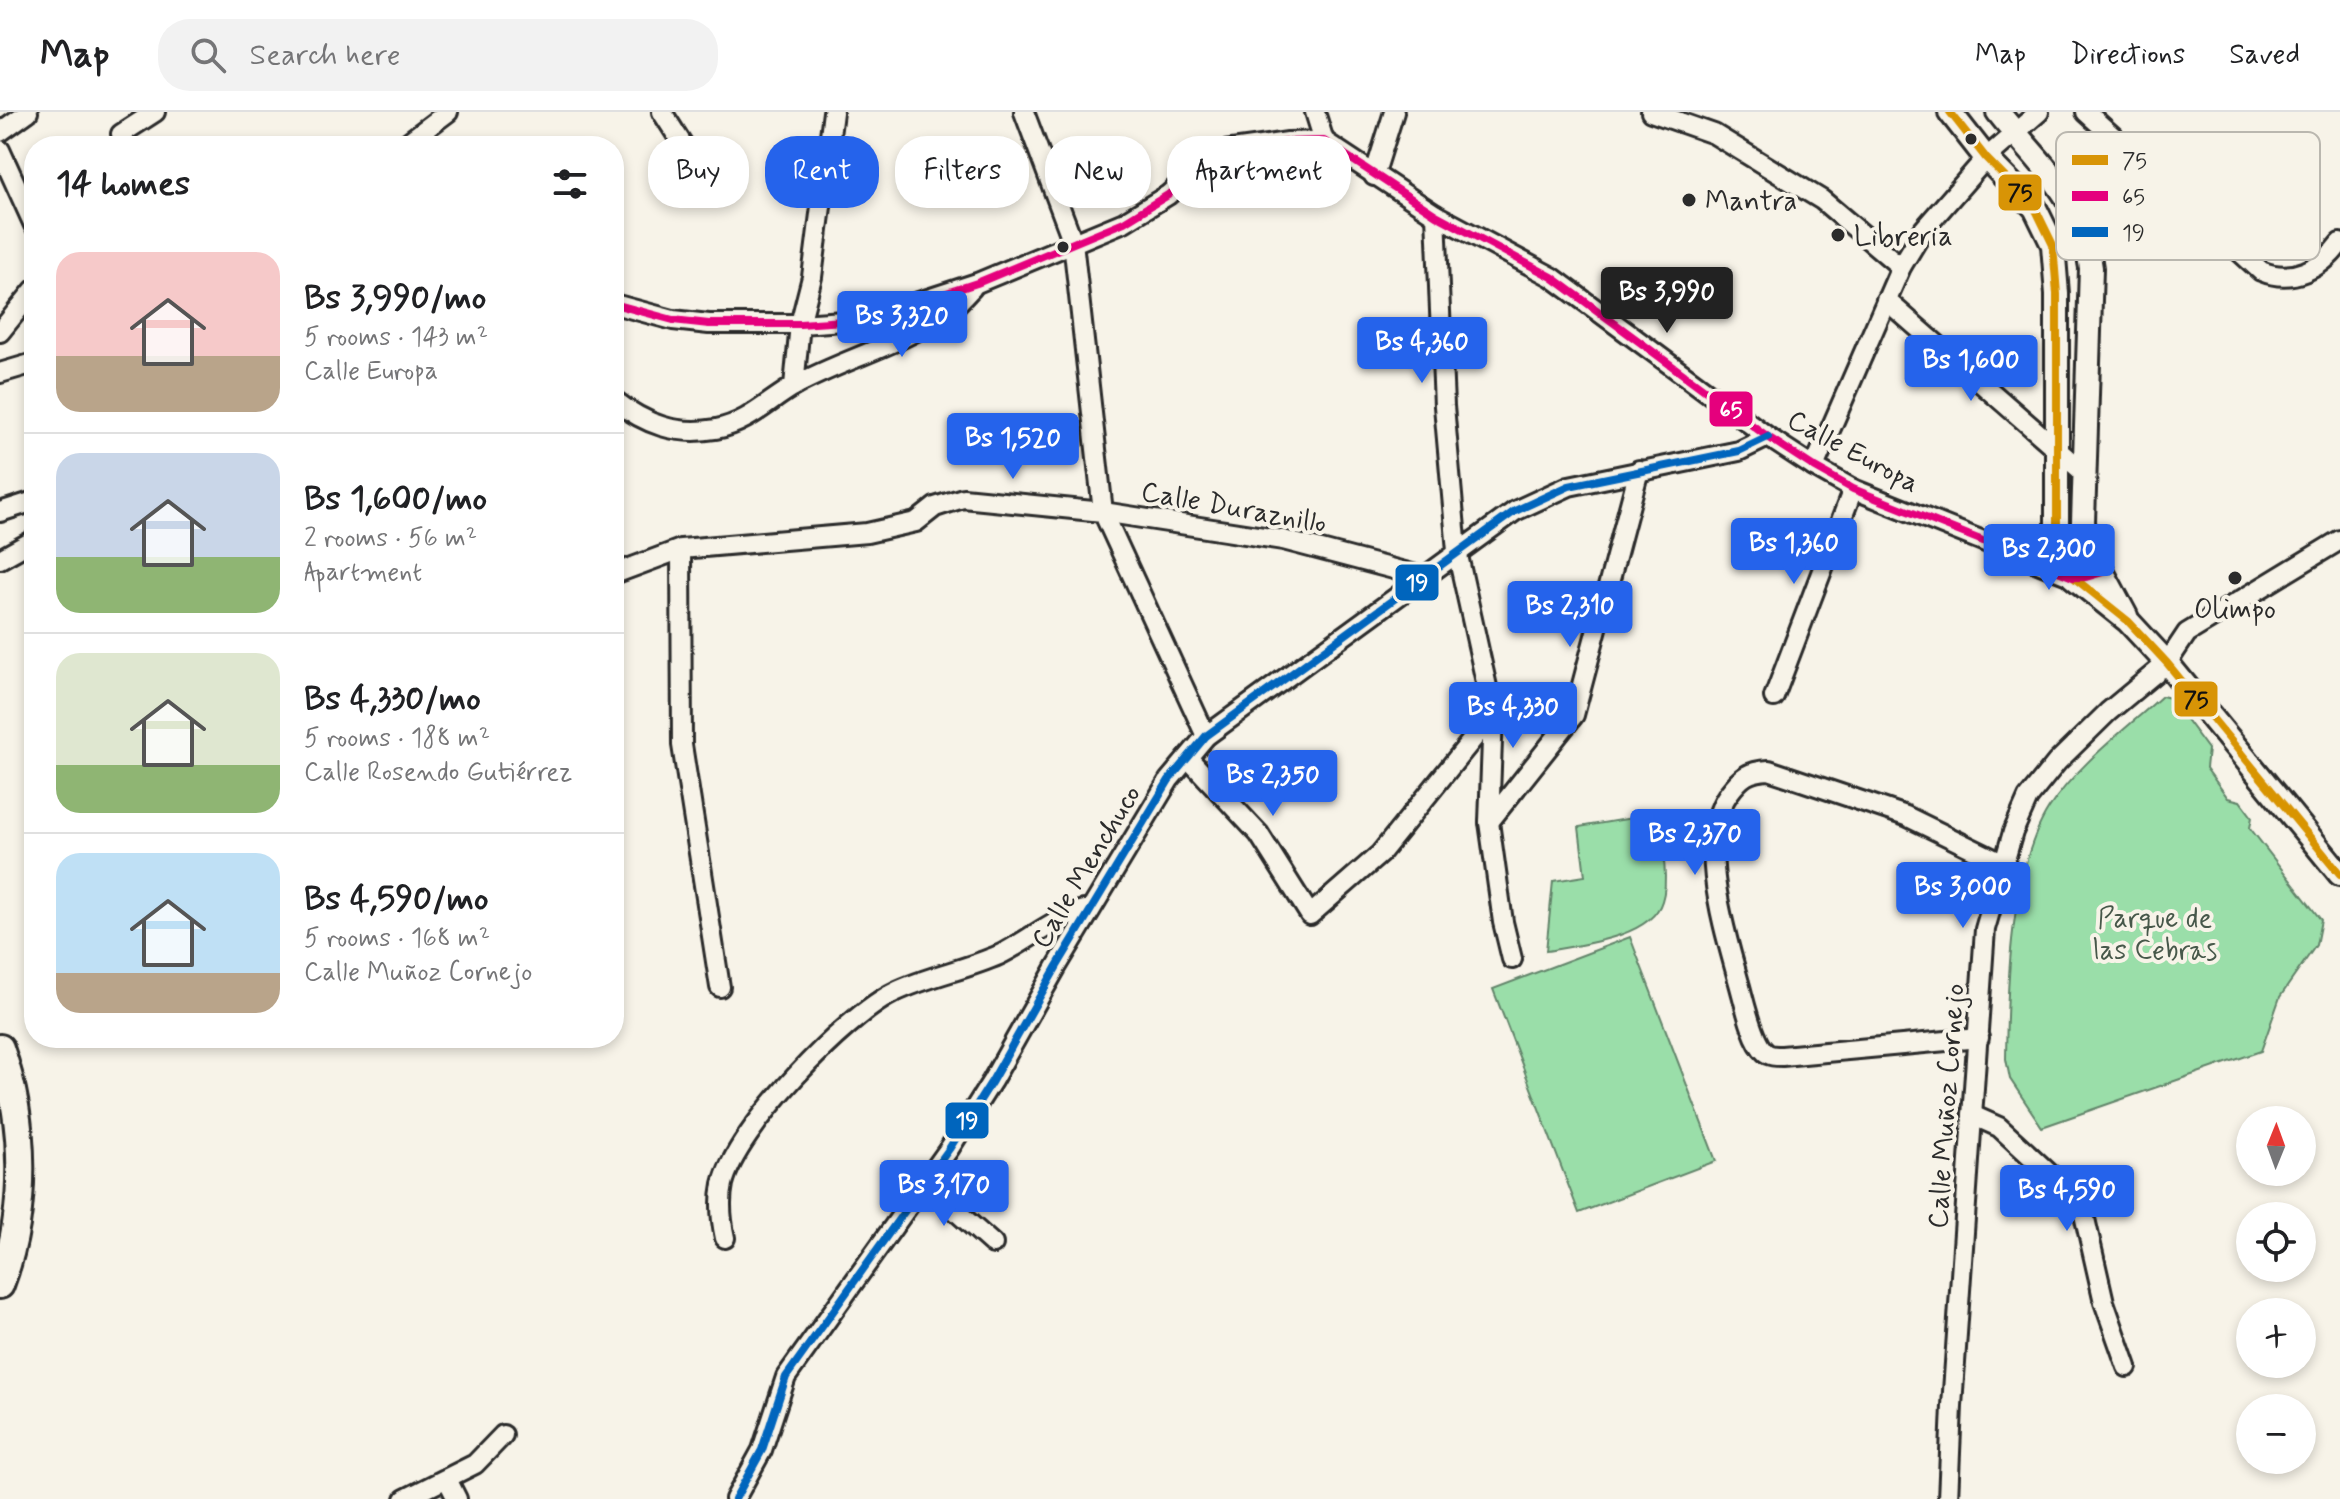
<!DOCTYPE html>
<html lang="en">
<head>
<meta charset="utf-8">
<style>
	body { margin:0; font-family:Mynerve,sans-serif; background:#f2f2f2; color:#202124; height:100vh; display:flex; flex-direction:column; font-size:30px; white-space:nowrap }
	* { box-sizing:border-box; margin:0 }
	p { font-size:26px; color:#757577 }
	.icon { flex:none; width:44px; height:44px; fill:none; stroke:currentColor; stroke-width:2; stroke-linecap:round; stroke-linejoin:round }
	.map { position:relative; flex:1; overflow:hidden }
	.panel { position:absolute; left:24px; top:24px; width:600px; height:912px; display:flex; flex-direction:column; background:#fff; border-radius:32px; box-shadow:0 4px 12px #0003 }
	.panel>* { flex:none }
	.top-card { position:absolute; left:648px; top:24px; width:760px; height:72px; display:flex; gap:16px }
	.needle { width:52px; rotate:1deg }
	.fabs { position:absolute; left:2236px; top:994px; display:grid; gap:16px }
	.fabs a { display:grid; place-items:center; width:80px; height:80px; border-radius:50%; background:#fff; box-shadow:0 4px 12px #0003; font-size:40px }
	.price { position:absolute; translate:-50% -68px; padding:0 18px; border-radius:8px; background:#2563eb; color:#fff; font-size:26px; line-height:52px; filter:drop-shadow(0 2px 4px #0008) }
	.price::after { content:''; position:absolute; left:50%; top:48px; width:24px; height:18px; margin-left:-12px; background:inherit; clip-path:polygon(0 0,100% 0,50% 100%) }
	.price.current { background:#222; color:#fff }
	ul { padding:0; list-style:none }
	li { display:flex; align-items:center; gap:24px; height:200px; padding:0 32px }
	li+li { border-top:2px solid #e0e0e0 }
	li span { display:grid; place-items:center; flex:none; width:224px; height:160px; border-radius:24px; color:#555 }
	li>.icon { margin-inline-start:auto }
	span .icon { width:96px; height:96px; fill:#fffc; stroke-width:1 }
	li b { font-size:34px }
	h2 { display:flex; justify-content:space-between; align-items:center; height:96px; padding:0 32px; font-size:34px }
	.tag { padding:0 28px; border-radius:32px; background:#fff; box-shadow:0 4px 12px #0003; font-size:28px; line-height:72px }
	.tag.current { background:#2563eb; color:#fff }
	header { display:flex; align-items:center; gap:48px; box-sizing:border-box; height:112px; padding:0 40px; background:#fff; border-bottom:2px solid #e0e0e0 }
	header strong { font-size:38px }
	nav { display:flex; gap:44px; margin-inline-start:auto; font-size:28px }
	.search { width:560px; height:72px; background:#f2f2f2; display:flex; align-items:center; gap:20px; box-sizing:border-box; padding:0 28px; border-radius:32px; color:#757577; font-size:30px }
	.map>svg:first-child { display:block }
	.green { fill:#9adea9; stroke:#62846a; stroke-width:2 }
	.lines { fill:none; stroke-linecap:round; stroke-linejoin:round }
	.minor-casing { stroke:#2b2b2b; stroke-width:24 }
	.tertiary-casing { stroke:#2b2b2b; stroke-width:28 }
	.secondary-casing { stroke:#2b2b2b; stroke-width:32 }
	.minor { stroke:#f7f3e8; stroke-width:18 }
	.tertiary { stroke:#f7f3e8; stroke-width:22 }
	.secondary { stroke:#f7f3e8; stroke-width:26 }
	.bus-1-casing { stroke:#f7f3e8; stroke-width:14 }
	.bus-2-casing { stroke:#f7f3e8; stroke-width:14 }
	.bus-3-casing { stroke:#f7f3e8; stroke-width:14 }
	.bus-1 { stroke:#d89406; stroke-width:8 }
	.bus-2 { stroke:#e5007d; stroke-width:8 }
	.bus-3 { stroke:#0065bd; stroke-width:8 }
	.bus-dot { fill:#2b2b2b; stroke:#f7f3e8; stroke-width:3 }
	.labels { text-anchor:middle; stroke-width:8; stroke-linejoin:round; paint-order:stroke }
	.poi-label { font-size:28px; fill:#2b2b2b; stroke:#f7f3e8; text-anchor:start }
	.street-label { font-size:28px; fill:#2b2b2b; stroke:#f7f3e8 }
	.park-label { font-size:28px; fill:#47584a; stroke:#f7f3e8 }
	.key { fill:#f7f3e8; stroke:#bab7af; stroke-width:2 }
	.key-label { font-size:22px; fill:#2b2b2b }
	.line-badge { stroke:#f7f3e8; stroke-width:3 }
	.badge-label { font-size:22px; text-anchor:middle; font-weight:bold; fill:#fff }
	.pale-badge-label { font-size:22px; text-anchor:middle; font-weight:bold; fill:#111 }
</style>
</head>
<body>
<header>
<strong>Map</strong>
<div class="search"><svg class="icon" aria-label="search" viewBox="0 0 24 24"><circle cx="10" cy="10" r="6"/><path d="M15 15l6 6"/></svg>Search here</div>
<nav><a>Map</a><a>Directions</a><a>Saved</a></nav>
</header>
<div class="map">
<svg width="2340" height="1387" viewBox="0 0 2340 1387">
	<rect width="100%" height="100%" fill="#f7f3e8"/>
	<filter id="ink" filterUnits="userSpaceOnUse"><feTurbulence type="fractalNoise" baseFrequency=".0125" numOctaves="2"/><feDisplacementMap in="SourceGraphic" scale="16" xChannelSelector="R" yChannelSelector="G"/><feConvolveMatrix kernelMatrix="1 2 1 2 8 2 1 2 1" color-interpolation-filters="sRGB"/></filter>
	<g filter="url(#ink)">
		<g class="green">
			<path d="M2162 584 2170 586 2208 637 2206 656 2228 686 2240 689 2252 705 2250 716 2321 808 2316 833 2280 885 2261 939 2042 1015 2010 967 2006 947C2007 875 2010 757 2049 696 2078 652 2124 619 2162 584Z"/>
			<path d="M1656 702C1660 726 1670 765 1662 789 1651 826 1578 833 1546 839L1553 769 1585 764 1579 715Z"/>
			<path d="M1630 825 1716 1049 1579 1101 1493 877Z"/>
		</g>
		<g class="lines">
			<g class="minor-casing">
				<g id="minor">
					<path d="M662 0 685 36"/>
					<path d="M1024 0 1073 130 1103 400 1206 624"/>
					<path d="M1315 0 1324 29"/>
					<path d="M1651 0 1714 22 1822 88 1901 155"/>
					<path d="M2086 0 2261 159C2292 172 2321 157 2340 131"/>
					<path d="M0 20 28 0"/>
					<path d="M121 22 155 0"/>
					<path d="M403 34 448 0"/>
					<path d="M0 38 34 113"/>
					<path d="M1374 64 1394 0"/>
					<path d="M1436 103 1444 294 1457 439 1493 602 1489 710 1503 810 1512 847"/>
					<path d="M1886 188 2084 361"/>
					<path d="M614 192 673 208 709 212H800L844 209 879 203 977 171 1124 110 1168 83 1205 50 1225 39 1288 30 1324 29 1436 103 1552 165 1768 325 1814 355 1853 377 2073 465H2086L2103 460"/>
					<path d="M0 220 34 178"/>
					<path d="M0 261 34 251"/>
					<path d="M794 274 800 212 812 165 833 0"/>
					<path d="M614 288C645 312 676 324 716 317 749 311 769 288 796 273 844 247 901 233 946 201 955 195 964 184 972 176"/>
					<path d="M1814 355 1901 155 1924 117 1986 46 2039 0"/>
					<path d="M0 400 34 389"/>
					<path d="M2006 436 2087 431"/>
					<path d="M681 437 682 633 720 875"/>
					<path d="M0 447 34 428"/>
					<path d="M614 462 681 437 867 421 916 410 935 395 963 386 1103 400 1283 428 1424 465"/>
					<path d="M1774 585 1853 377"/>
					<path d="M1188 646 1259 722 1310 803 1380 742 1493 602"/>
					<path d="M1489 710 1574 603 1639 358"/>
					<path d="M1979 926 1782 944C1776 944 1769 944 1765 940 1752 929 1744 888 1739 871 1725 819 1695 728 1729 681 1741 665 1748 659 1769 658L1906 704 2004 752"/>
					<path d="M1972 1003 1999 1015 2064 1075 2083 1098 2104 1190 2127 1255"/>
					<path d="M923 1070 993 1132"/>
					<path d="M725 1126C721 1108 719 1091 723 1072 736 1018 845 904 895 880 928 864 965 858 999 843 1022 833 1069 795 1090 798"/>
					<path d="M447 1367 457 1387"/>
					<path d="M405 1387 475 1352 503 1323"/>
					<path d="M735 1387 762 1338 786 1265 949 1037 992 969 1057 854 1169 668 1206 624 1515 399 1569 374 1739 339 1768 325"/>
					<path d="M1948 1387 1952 1294 1985 817 2013 720 2028 686 2057 650 2108 600 2167 551 2187 521 2340 428"/>
				</g>
			</g>
			<g class="tertiary-casing">
				<g id="tertiary">
					<path d="M1950 0 1986 46 2035 96 2053 133 2057 182V414L2058 434 2073 465 2128 509 2167 551 2340 762"/>
					<path d="M1998 0C2041 55 2081 82 2091 156L2083 410 2087 431 2126 504"/>
				</g>
			</g>
			<g class="secondary-casing">
				<path id="secondary" d="M0 936C26 1010 28 1099 0 1173"/>
			</g>
			<use href="#minor" class="minor"/>
			<use href="#tertiary" class="tertiary"/>
			<use href="#secondary" class="secondary"/>
			<g class="bus-1-casing">
				<path id="bus-1" d="M1950 0 1986 46 2035 96 2053 133 2057 182V414L2058 434 2073 465 2128 509 2167 551 2340 762"/>
			</g>
			<g class="bus-2-casing">
				<path id="bus-2" d="M614 192 673 208 709 212H800L844 209 879 203 977 171 1124 110 1168 83 1205 50 1225 39 1288 30 1324 29 1436 103 1552 165 1768 325 1814 355 1853 377 2073 465H2086L2103 460"/>
			</g>
			<g class="bus-3-casing">
				<path id="bus-3" d="M735 1387 762 1338 786 1265 949 1037 992 969 1057 854 1169 668 1206 624 1515 399 1569 374 1739 339 1768 325"/>
			</g>
			<use href="#bus-1" class="bus-1"/>
			<use href="#bus-2" class="bus-2"/>
			<use href="#bus-3" class="bus-3"/>
		</g>
	</g>
	<g class="bus-dot">
		<circle cx="1971" cy="27" r="7"/>
		<circle cx="1689" cy="88" r="8"/>
		<circle cx="1838" cy="123" r="8"/>
		<circle cx="1063" cy="135" r="7"/>
		<circle cx="2235" cy="466" r="8"/>
	</g>
	<g class="labels">
		<g class="poi-label">
			<text x="1705" y="98">Mantra</text>
			<text x="1854" y="133">Libreria</text>
			<text x="2235" y="506" text-anchor="middle">Olimpo</text>
		</g>
		<g class="street-label">
			<text transform="translate(1854 338) rotate(28)" y="10">Calle Europa</text>
			<text transform="translate(1234 394) rotate(10)" y="10">Calle Duraznillo</text>
			<text transform="translate(1085 754) rotate(-59)" y="10">Calle Menchuco</text>
			<text transform="translate(1945 994) rotate(-86)" y="10">Calle Muñoz Cornejo</text>
		</g>
		<g class="park-label">
			<text x="2155" y="815">Parque de<tspan x="2155" dy="32">las Cebras</tspan></text>
		</g>
	</g>
	<rect x="2056" y="20" width="264" height="128" rx="12" class="key"/>
	<rect x="2072" y="43" width="36" height="10" fill="#d89406"/>
	<rect x="2072" y="79" width="36" height="10" fill="#e5007d"/>
	<rect x="2072" y="115" width="36" height="10" fill="#0065bd"/>
	<g class="key-label">
		<text x="2122" y="56">75</text>
		<text x="2122" y="92">65</text>
		<text x="2122" y="128">19</text>
	</g>
	<g class="line-badge">
		<rect x="1997" y="61" width="46" height="39" rx="8" fill="#d89406"/>
		<rect x="1708" y="278" width="46" height="38" rx="8" fill="#e5007d"/>
		<rect x="1394" y="451" width="46" height="39" rx="8" fill="#0065bd"/>
		<rect x="2173" y="568" width="46" height="38" rx="8" fill="#d89406"/>
		<rect x="944" y="989" width="46" height="39" rx="8" fill="#0065bd"/>
	</g>
	<g class="badge-label">
		<text x="1731" y="305">65</text>
		<text x="1417" y="478">19</text>
		<text x="967" y="1016">19</text>
	</g>
	<g class="pale-badge-label">
		<text x="2020" y="88">75</text>
		<text x="2196" y="595">75</text>
	</g>
</svg>
<div class="fabs">
<a><svg class="needle" viewBox="-14 -14 28 28"><path d="M0-13l5 13h-10z" fill="#e53935"/><path d="M0 13l5-13h-10z" fill="#757577"/></svg></a>
<a><svg class="icon" aria-label="locate" viewBox="0 0 24 24"><circle cx="12" cy="12" r="6"/><path d="M12 2v4M12 18v4M2 12h4M18 12h4"/></svg></a>
<a>+</a>
<a>−</a>
</div>
<b class="price current" style="left:1667px;top:223px">Bs 3,990</b>
<b class="price" style="left:902px;top:247px">Bs 3,320</b>
<b class="price" style="left:1422px;top:273px">Bs 4,360</b>
<b class="price" style="left:1971px;top:291px">Bs 1,600</b>
<b class="price" style="left:1013px;top:369px">Bs 1,520</b>
<b class="price" style="left:1794px;top:474px">Bs 1,360</b>
<b class="price" style="left:2049px;top:480px">Bs 2,300</b>
<b class="price" style="left:1570px;top:537px">Bs 2,310</b>
<b class="price" style="left:1513px;top:638px">Bs 4,330</b>
<b class="price" style="left:1273px;top:706px">Bs 2,350</b>
<b class="price" style="left:1695px;top:765px">Bs 2,370</b>
<b class="price" style="left:1963px;top:818px">Bs 3,000</b>
<b class="price" style="left:944px;top:1116px">Bs 3,170</b>
<b class="price" style="left:2067px;top:1121px">Bs 4,590</b>
<div class="top-card">
<a class="tag">Buy</a>
<a class="tag current">Rent</a>
<a class="tag">Filters</a>
<a class="tag">New</a>
<a class="tag">Apartment</a>
</div>
<section class="panel">
<h2>14 homes<svg class="icon" aria-label="filters" viewBox="0 0 24 24"><path d="M4 7h16M4 17h16"/><circle cx="9" cy="7" r="2"/><circle cx="15" cy="17" r="2"/></svg></h2>
<ul>
<li><span style="background:linear-gradient(#f6c9c9 65%,#b9a48a 0)"><svg class="icon" aria-label="home" viewBox="0 0 24 24"><path d="M3 11l9-7 9 7M6 9v11h12V9"/></svg></span><div><b>Bs 3,990/mo</b><p>5 rooms · 143 m²</p><p>Calle Europa</p></div></li>
<li><span style="background:linear-gradient(#c9d6e8 65%,#8fb573 0)"><svg class="icon" aria-label="home" viewBox="0 0 24 24"><path d="M3 11l9-7 9 7M6 9v11h12V9"/></svg></span><div><b>Bs 1,600/mo</b><p>2 rooms · 56 m²</p><p>Apartment</p></div></li>
<li><span style="background:linear-gradient(#dfe7d0 70%,#8fb573 0)"><svg class="icon" aria-label="home" viewBox="0 0 24 24"><path d="M3 11l9-7 9 7M6 9v11h12V9"/></svg></span><div><b>Bs 4,330/mo</b><p>5 rooms · 188 m²</p><p>Calle Rosendo Gutiérrez</p></div></li>
<li><span style="background:linear-gradient(#bfe0f5 75%,#b9a48a 0)"><svg class="icon" aria-label="home" viewBox="0 0 24 24"><path d="M3 11l9-7 9 7M6 9v11h12V9"/></svg></span><div><b>Bs 4,590/mo</b><p>5 rooms · 168 m²</p><p>Calle Muñoz Cornejo</p></div></li>
</ul>
</section>
</div>
</body>
</html>
